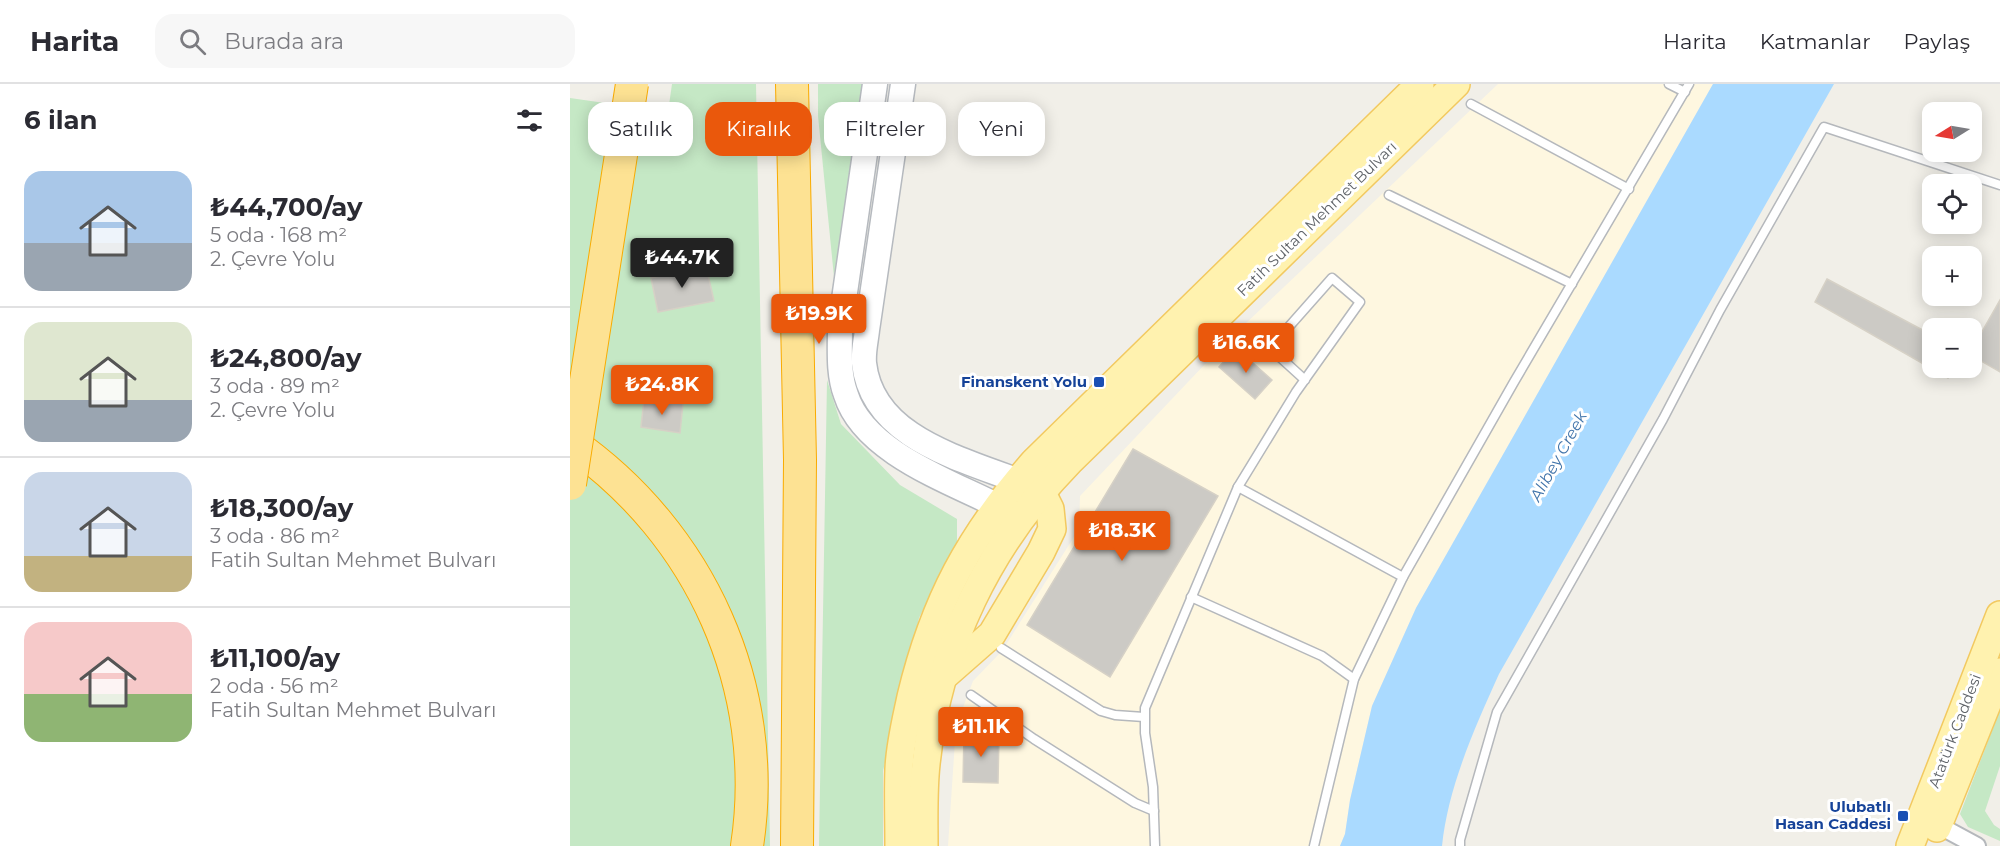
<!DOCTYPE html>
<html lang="tr">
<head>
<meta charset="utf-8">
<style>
	body { margin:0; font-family:Montserrat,sans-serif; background:#f7f7f7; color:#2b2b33; height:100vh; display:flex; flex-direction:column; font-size:22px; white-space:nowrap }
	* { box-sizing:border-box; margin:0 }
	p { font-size:20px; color:#7c7c81 }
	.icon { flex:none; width:33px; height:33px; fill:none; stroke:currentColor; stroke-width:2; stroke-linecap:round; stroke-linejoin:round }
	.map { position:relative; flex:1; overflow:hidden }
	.sheet { display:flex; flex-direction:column; background:#fff; width:570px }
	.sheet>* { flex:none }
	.guide { position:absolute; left:18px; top:18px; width:570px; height:54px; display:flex; gap:12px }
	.needle { width:39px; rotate:259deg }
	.buttons { position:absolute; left:1352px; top:18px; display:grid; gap:12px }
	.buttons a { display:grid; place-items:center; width:60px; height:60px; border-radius:12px; background:#fff; box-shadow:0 3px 15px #0003; font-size:30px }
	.price { position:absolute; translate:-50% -51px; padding:0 14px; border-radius:6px; background:#ea580c; color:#fff; font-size:20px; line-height:39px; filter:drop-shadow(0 2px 3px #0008) }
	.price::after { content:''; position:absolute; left:50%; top:36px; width:18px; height:14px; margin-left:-9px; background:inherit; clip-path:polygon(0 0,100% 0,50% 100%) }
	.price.selected { background:#222; color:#fff }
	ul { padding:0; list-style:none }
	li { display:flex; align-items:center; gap:18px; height:150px; padding:0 24px }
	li+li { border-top:2px solid #e1e1e2 }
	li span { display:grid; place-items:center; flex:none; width:168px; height:120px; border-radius:18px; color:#555 }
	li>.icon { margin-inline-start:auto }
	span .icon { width:72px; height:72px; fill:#fffc; stroke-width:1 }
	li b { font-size:26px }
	h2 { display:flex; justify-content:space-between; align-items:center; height:72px; padding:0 24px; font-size:26px }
	.pill { padding:0 21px; border-radius:18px; background:#fff; box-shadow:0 3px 15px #0003; font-size:21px; line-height:54px }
	.pill.selected { background:#ea580c; color:#fff }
	header { display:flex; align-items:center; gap:36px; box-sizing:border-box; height:84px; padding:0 30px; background:#fff; border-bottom:2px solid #e1e1e2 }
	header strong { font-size:28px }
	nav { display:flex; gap:33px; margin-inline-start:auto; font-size:21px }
	.search { width:420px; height:54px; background:#f7f7f7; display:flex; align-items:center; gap:15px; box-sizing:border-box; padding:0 21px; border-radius:18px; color:#7c7c81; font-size:22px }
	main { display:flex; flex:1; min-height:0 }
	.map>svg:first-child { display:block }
	.commercial { fill:#fef7e0 }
	.green { fill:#c5e8c5 }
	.water { fill:#aadaff }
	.building { fill:#cccac5; stroke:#d6d1c6; stroke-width:1.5 }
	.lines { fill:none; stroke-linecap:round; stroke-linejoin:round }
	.lane-casing { stroke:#b5b8bc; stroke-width:11 }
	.street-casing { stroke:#b5b8bc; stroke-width:20 }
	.secondary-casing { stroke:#b6babf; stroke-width:27 }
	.primary-casing { stroke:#f2c960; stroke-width:30 }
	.highway-casing { stroke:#f9ab00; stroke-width:34 }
	.lane { stroke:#fff; stroke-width:8 }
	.street { stroke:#fff; stroke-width:16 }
	.secondary { stroke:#fff; stroke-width:24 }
	.primary { stroke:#fff2af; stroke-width:27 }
	.highway { stroke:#fde293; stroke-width:32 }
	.highway-bridge-casing { stroke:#f9ab00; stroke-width:34; stroke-linecap:butt }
	.highway-bridge { stroke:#fde293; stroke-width:32 }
	.transit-dot { fill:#1a4fb4; stroke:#fff; stroke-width:2 }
	.labels { text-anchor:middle; stroke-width:6; stroke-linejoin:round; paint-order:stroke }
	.street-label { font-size:15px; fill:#5f6368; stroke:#fff }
	.transit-label { font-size:15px; font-weight:bold; fill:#164399; stroke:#fff; text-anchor:end }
	.water-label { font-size:16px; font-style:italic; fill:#4174aa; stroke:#fff }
</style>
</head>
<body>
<header>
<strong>Harita</strong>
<div class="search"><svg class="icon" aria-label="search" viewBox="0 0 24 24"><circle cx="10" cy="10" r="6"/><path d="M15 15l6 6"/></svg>Burada ara</div>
<nav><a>Harita</a><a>Katmanlar</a><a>Paylaş</a></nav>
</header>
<main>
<section class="sheet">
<h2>6 ilan<svg class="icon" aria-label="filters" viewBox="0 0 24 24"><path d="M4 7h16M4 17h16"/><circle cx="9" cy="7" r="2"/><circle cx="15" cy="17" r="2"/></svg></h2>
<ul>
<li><span style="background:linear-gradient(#a9c7e8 60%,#9aa5b1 0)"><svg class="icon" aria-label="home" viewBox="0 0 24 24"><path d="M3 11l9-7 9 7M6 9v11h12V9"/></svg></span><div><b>₺44,700/ay</b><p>5 oda · 168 m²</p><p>2. Çevre Yolu</p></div></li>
<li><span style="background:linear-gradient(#dfe7d0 65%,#9aa5b1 0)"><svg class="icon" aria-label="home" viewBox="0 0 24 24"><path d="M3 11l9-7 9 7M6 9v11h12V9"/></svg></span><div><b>₺24,800/ay</b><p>3 oda · 89 m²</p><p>2. Çevre Yolu</p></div></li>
<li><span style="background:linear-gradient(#c9d6e8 70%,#c2b280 0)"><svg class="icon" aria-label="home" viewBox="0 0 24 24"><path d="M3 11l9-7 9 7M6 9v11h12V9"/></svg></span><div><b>₺18,300/ay</b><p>3 oda · 86 m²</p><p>Fatih Sultan Mehmet Bulvarı</p></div></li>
<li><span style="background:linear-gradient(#f6c9c9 60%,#8fb573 0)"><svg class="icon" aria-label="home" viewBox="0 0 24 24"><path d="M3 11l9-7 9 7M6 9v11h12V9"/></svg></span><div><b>₺11,100/ay</b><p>2 oda · 56 m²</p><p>Fatih Sultan Mehmet Bulvarı</p></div></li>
</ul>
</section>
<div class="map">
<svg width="1430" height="762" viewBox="0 0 1430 762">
	<rect width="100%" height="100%" fill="#f1efe8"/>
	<path class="commercial" d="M928 0H1143L846 524 802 622 780 716 775 750 770 762H378L386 642 403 597 432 567 509 445 510 412 655 259Z"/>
	<g class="green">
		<path d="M102 0H186L200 762H0V14L98 28Z"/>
		<path d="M248 0H293L264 193 248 32Z"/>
		<path d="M257 296 271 340 330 401 387 435V458L349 534 313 687V762H249Z"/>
		<path d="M1430 626V682L1415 727 1424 741 1430 745V757L1398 743 1390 730Z"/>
	</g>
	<path class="water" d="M1143 0H1264L929 590C905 643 878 703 872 762H770L775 750 780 716 802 622 846 524Z"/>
	<g class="building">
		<path d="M136 182 144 217 88 228 81 194Z"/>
		<path d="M1257 195 1362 251V284H1384L1378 294 1245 218Z"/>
		<path d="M1430 216V288L1401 271V267Z"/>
		<path d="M666 264 702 296 685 315 649 283Z"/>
		<path d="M74 315 113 319 110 349 71 343Z"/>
		<path d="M563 365 648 412 540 593 457 541Z"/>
		<path d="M394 649 429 650 428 699 393 698Z"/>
	</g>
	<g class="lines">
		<g class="lane-casing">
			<g id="lane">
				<path d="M1099 0 1115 8"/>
				<path d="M901 20 1059 105"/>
				<path d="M819 111 1002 200"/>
				<path d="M668 403 833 493"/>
				<path d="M621 513 752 572 784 595"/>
				<path d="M431 564 531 627 545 631 574 633"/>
				<path d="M401 611 464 655 565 719 584 727"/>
				<path d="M585 762 583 703 575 649V624L668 403 726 308 790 218 762 194 700 264 735 296"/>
				<path d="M744 762 784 595 833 493 944 298 1119 0"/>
				<path d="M890 762V756L927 628 1093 335 1150 226 1254 43 1430 101"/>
			</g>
		</g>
		<g class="street-casing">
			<path id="street" d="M1368 741 1407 762"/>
		</g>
		<g class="secondary-casing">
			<g id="secondary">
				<path d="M305 0 270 243C270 266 268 290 276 311 294 368 379 397 428 422"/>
				<path d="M333 0 297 246C296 256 293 268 294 279 302 353 389 374 448 397"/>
			</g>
		</g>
		<g class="primary-casing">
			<g id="primary">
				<path d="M373 593 422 550 471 468 482 445 480 425 476 417 470 409 457 401"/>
				<path d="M1367 744 1430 588"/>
				<path d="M329 762C329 736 328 710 329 685 330 660 336 637 341 613 364 517 400 451 464 378L850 0"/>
				<path d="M354 762C354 735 353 707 356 680 368 564 419 460 500 377L886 0"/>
				<path d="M1340 762 1430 531"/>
			</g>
		</g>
		<g class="highway-casing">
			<g id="highway">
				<path d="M222 0 230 376 227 762"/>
				<path d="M0 358C131 449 201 604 177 762"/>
			</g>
		</g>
		<use href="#lane" class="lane"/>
		<use href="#street" class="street"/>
		<use href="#secondary" class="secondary"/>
		<use href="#primary" class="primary"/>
		<use href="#highway" class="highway"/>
		<g class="highway-bridge-casing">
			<path id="highway-bridge" d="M0 400 62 0"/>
		</g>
		<use href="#highway-bridge" class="highway-bridge"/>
	</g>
	<g class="transit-dot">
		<rect x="523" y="292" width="12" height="12" rx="3"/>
		<rect x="1327" y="726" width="12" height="12" rx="3"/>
	</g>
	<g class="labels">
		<g class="street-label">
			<text transform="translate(747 135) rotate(-44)" y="5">Fatih Sultan Mehmet Bulvarı</text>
			<text transform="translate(1385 647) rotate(-69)" y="5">Atatürk Caddesi</text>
		</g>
		<g class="transit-label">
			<text x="517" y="303">Finanskent Yolu</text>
			<text x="1321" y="728">Ulubatlı<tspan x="1321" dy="17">Hasan Caddesi</tspan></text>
		</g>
		<g class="water-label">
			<text transform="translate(988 372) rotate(-61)" y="6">Alibey Creek</text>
		</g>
	</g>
</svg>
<div class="buttons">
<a><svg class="needle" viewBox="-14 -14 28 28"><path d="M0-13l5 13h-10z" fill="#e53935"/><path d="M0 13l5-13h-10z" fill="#7c7c81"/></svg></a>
<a><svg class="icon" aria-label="locate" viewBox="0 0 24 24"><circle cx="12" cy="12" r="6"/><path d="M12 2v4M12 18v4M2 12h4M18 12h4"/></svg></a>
<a>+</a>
<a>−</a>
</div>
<b class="price selected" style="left:112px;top:205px">₺44.7K</b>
<b class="price" style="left:249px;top:261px">₺19.9K</b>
<b class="price" style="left:676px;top:290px">₺16.6K</b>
<b class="price" style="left:92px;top:332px">₺24.8K</b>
<b class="price" style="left:552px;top:478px">₺18.3K</b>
<b class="price" style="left:411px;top:674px">₺11.1K</b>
<div class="guide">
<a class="pill">Satılık</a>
<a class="pill selected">Kiralık</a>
<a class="pill">Filtreler</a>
<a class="pill">Yeni</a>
</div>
</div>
</main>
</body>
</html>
